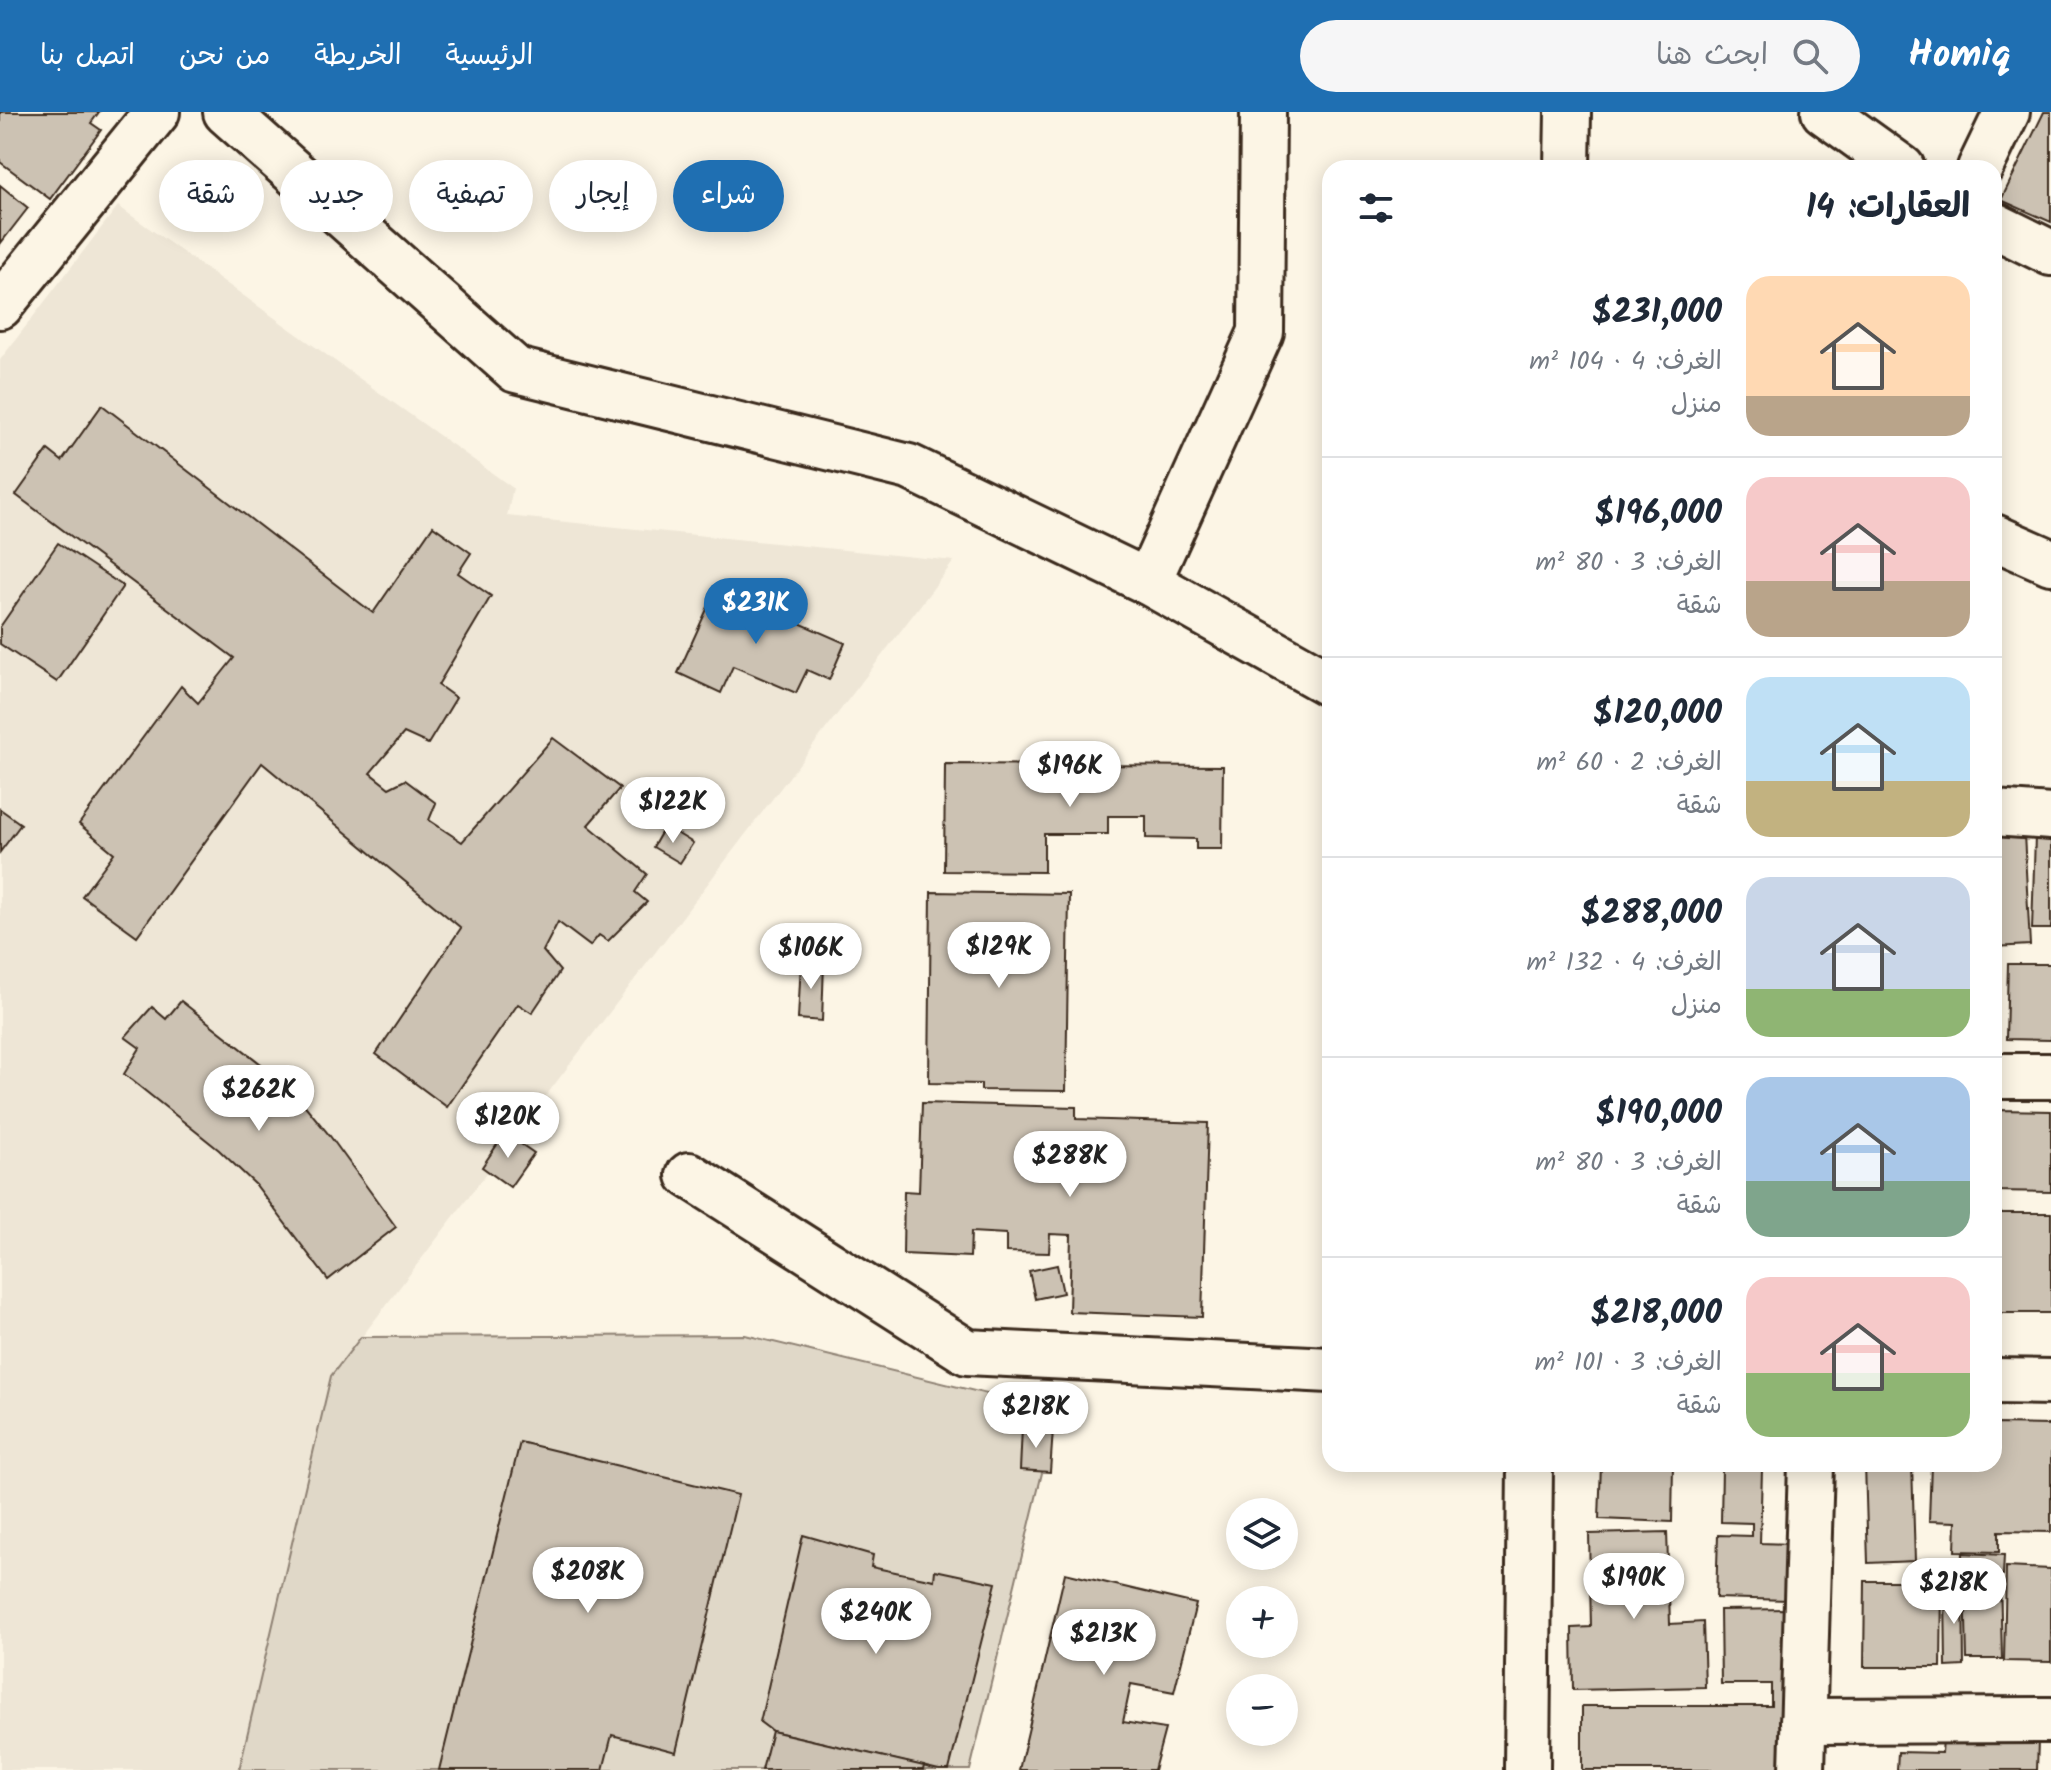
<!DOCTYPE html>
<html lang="ar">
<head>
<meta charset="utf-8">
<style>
	body { margin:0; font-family:Kalam,"Playpen Sans Arabic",sans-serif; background:#f6f6f7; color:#1f2937; direction:rtl; height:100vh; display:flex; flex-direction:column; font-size:30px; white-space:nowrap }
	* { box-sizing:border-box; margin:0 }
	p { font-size:26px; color:#747a83 }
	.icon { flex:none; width:44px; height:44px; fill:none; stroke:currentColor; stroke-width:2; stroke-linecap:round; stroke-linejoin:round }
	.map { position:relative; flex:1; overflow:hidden; direction:ltr }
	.side { position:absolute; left:1322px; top:48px; width:680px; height:1312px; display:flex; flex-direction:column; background:#fff; border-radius:24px; box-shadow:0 4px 20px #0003; direction:rtl }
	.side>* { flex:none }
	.top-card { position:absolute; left:24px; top:48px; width:760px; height:72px; direction:rtl; display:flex; gap:16px }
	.controls { position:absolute; left:1226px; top:1386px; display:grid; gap:16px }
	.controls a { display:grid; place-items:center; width:72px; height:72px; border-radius:50%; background:#fff; box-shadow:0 4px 20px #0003; font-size:40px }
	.price { position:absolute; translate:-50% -68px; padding:0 18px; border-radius:28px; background:#fff; color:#222; font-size:26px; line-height:52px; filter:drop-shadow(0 2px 4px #0008) }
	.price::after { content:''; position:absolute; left:50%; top:48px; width:24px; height:18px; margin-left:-12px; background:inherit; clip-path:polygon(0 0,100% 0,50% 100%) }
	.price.current { background:#1f6fb2; color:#fff }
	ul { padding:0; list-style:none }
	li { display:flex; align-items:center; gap:24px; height:200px; padding:0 32px }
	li+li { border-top:2px solid #e0e1e3 }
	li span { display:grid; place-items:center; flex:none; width:224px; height:160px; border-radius:24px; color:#555 }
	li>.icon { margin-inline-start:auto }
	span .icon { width:96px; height:96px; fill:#fffc; stroke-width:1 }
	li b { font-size:34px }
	h2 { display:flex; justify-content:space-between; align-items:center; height:96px; padding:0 32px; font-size:34px }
	.tag { padding:0 28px; border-radius:36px; background:#fff; box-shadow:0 4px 20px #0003; font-size:28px; line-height:72px }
	.tag.current { background:#1f6fb2; color:#fff }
	header { display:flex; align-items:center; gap:48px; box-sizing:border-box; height:112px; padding:0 40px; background:#1f6fb2; color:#fff }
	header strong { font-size:38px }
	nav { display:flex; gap:44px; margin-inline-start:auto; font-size:28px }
	.search { width:560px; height:72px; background:#f6f6f7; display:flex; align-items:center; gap:20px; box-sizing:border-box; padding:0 28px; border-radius:44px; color:#747a83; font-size:30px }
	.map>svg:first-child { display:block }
	.built { fill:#eee6d6 }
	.green { fill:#e0d8c8; stroke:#8e8173; stroke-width:2 }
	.building { fill:#ccc2b3; stroke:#3b2a1e; stroke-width:2 }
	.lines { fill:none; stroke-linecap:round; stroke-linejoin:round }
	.minor-casing { stroke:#3b2a1e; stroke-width:50 }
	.minor { stroke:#fcf5e5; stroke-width:44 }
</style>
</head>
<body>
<header>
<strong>Homiq</strong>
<div class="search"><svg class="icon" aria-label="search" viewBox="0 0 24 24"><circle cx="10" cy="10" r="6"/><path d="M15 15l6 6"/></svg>ابحث هنا</div>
<nav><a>الرئيسية</a><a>الخريطة</a><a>من نحن</a><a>اتصل بنا</a></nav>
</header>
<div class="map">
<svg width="2051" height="1658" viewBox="0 0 2051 1658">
	<rect width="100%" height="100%" fill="#fcf5e5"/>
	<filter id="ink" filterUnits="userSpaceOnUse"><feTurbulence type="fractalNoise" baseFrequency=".0125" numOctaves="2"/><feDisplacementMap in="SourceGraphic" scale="16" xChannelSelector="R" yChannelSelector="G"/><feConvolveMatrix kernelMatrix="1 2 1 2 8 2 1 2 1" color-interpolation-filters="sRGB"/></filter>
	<g filter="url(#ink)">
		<path class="built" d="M118 94 513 376 507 404 954 449 332 1264 239 1658H0V248Z"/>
		<path class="green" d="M745 1223 1057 1299 970 1658H239L331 1264 361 1225Z"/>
		<g class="building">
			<path d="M0 0H99L91 11 101 18 50 87 0 50Z"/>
			<path d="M2044 0H2051V110L2001 88Z"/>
			<path d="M0 73 28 96 0 132Z"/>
			<path d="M102 293 373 501 433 414 471 441 458 461 491 484 438 573 456 586 428 632 404 621 370 661 389 676 405 668 436 691 429 708 462 730 553 626 620 676 588 713 647 762 635 780 647 790 608 829 599 823 590 834 558 810 543 839 560 859 532 901 518 892 447 995 376 942 461 816 262 651 137 824 82 784 114 741 79 712 181 574 198 591 234 546 16 383 48 338 62 349Z"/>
			<path d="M58 431 123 474 57 570 0 532V515Z"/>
			<path d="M717 475 845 531 829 568 807 558 796 581 733 554 721 581 678 561Z"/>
			<path d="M945 652 1223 654 1222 737H1196V727L1146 726V704H1108V722H1044V760L944 759Z"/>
			<path d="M0 697 21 712 0 740Z"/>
			<path d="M665 714 693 731 680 751 653 735Z"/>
			<path d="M2024 722 2030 833 1994 835V724Z"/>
			<path d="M2035 724H2051V817H2032Z"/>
			<path d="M931 780 1069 782 1066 979 981 978V972L929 971Z"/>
			<path d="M801 850 824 851 822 909 798 907Z"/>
			<path d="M2008 852H2051V928L2006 927Z"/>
			<path d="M181 889 289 974 330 1024 396 1115 328 1168 256 1073 219 1038 124 962 140 936 125 925 152 895 166 907Z"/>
			<path d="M922 991 1076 995V1007L1208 1011 1202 1205 1069 1200 1071 1123 1050 1122 1049 1141 1006 1140V1122L971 1120 970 1145 903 1142 904 1079 919 1080Z"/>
			<path d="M1994 998 2051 999V1080L1994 1079Z"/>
			<path d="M505 1021 534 1041 510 1075 482 1055Z"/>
			<rect x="1994" y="1101" width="57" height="100"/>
			<path d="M1057 1153 1063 1181 1035 1187 1029 1159Z"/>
			<path d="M1994 1312 2051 1313V1420L1999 1419V1440L1955 1439 1956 1410 1929 1409 1931 1352H1994Z"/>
			<path d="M1022 1316 1053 1318 1050 1360 1020 1358Z"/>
			<path d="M520 1330 738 1383 676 1640 612 1623 603 1658H439Z"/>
			<path d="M1601 1352H1673L1672 1410 1599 1407Z"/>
			<path d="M1865 1352H1912L1915 1449 1868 1451Z"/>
			<path d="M1722 1356 1762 1357 1760 1431 1792 1432 1791 1488 1716 1486 1718 1423 1752 1424V1411L1721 1410Z"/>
			<path d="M1667 1420 1670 1512 1703 1510 1705 1575 1573 1578 1572 1516 1591 1515 1589 1422Z"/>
			<path d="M803 1423 873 1443 871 1455 934 1468 935 1458 996 1471 949 1658H939L772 1619 760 1610Z"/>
			<path d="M1963 1441 2004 1443 2003 1463 1962 1462Z"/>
			<path d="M2006 1455 2051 1457V1550L2004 1549Z"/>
			<path d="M1065 1461 1196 1492 1174 1580 1131 1572 1123 1610 1165 1617 1154 1658H1019Z"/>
			<path d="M2000 1465 2002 1547H1967L1965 1466Z"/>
			<path d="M1865 1469H1942L1941 1555H1864Z"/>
			<path d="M1945 1473H1963L1964 1554 1946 1555Z"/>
			<path d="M1795 1497 1793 1658H1582V1594H1771V1572H1721L1720 1498Z"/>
			<path d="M772 1619 924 1654 923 1658H762Z"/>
			<path d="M1943 1626 2038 1628 2037 1658H1897L1898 1640 1942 1641Z"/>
		</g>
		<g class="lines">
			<g class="minor-casing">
				<g id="minor">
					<path d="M226 0 516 258 909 355 1148 470 1330 572"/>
					<path d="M1824 0 1902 56"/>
					<path d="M1567 56 1568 0"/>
					<path d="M1980 56 2007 0"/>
					<path d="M1994 113 2051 141"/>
					<path d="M0 194 157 0"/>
					<path d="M1994 425 2051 450"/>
					<path d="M1148 470 1261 220 1263 0"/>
					<path d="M1994 701 2051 705"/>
					<path d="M1994 964H2051"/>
					<path d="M689 1063 967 1240 1330 1258"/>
					<path d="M1994 1269 2051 1270"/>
					<path d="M1803 1609 2051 1608"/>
					<path d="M1527 1658 1530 1352"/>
					<path d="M1802 1658 1811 1352"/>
				</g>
			</g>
			<use href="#minor" class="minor"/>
		</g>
	</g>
</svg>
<div class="controls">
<a><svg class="icon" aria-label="layers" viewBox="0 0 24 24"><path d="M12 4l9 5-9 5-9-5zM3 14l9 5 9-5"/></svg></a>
<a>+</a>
<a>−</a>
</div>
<b class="price current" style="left:756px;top:534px">$231K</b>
<b class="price" style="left:1070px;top:697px">$196K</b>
<b class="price" style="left:673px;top:733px">$122K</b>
<b class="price" style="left:999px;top:878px">$129K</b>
<b class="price" style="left:811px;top:879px">$106K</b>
<b class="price" style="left:259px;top:1021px">$262K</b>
<b class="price" style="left:508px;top:1048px">$120K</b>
<b class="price" style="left:1070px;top:1087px">$288K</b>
<b class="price" style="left:1036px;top:1338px">$218K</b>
<b class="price" style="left:588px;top:1503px">$208K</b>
<b class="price" style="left:1634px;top:1509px">$190K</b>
<b class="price" style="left:1954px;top:1514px">$218K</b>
<b class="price" style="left:876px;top:1544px">$240K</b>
<b class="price" style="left:1104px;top:1565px">$213K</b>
<div class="top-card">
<a class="tag current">شراء</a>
<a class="tag">إيجار</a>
<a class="tag">تصفية</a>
<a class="tag">جديد</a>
<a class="tag">شقة</a>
</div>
<section class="side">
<h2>العقارات: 14<svg class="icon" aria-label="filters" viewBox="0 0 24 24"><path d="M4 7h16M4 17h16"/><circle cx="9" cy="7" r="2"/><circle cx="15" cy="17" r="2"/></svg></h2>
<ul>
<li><span style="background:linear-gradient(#ffd9b3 75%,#b9a48a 0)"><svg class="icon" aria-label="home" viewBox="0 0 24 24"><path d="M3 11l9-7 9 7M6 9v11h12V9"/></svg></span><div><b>$231,000</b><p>الغرف: 4 · 104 m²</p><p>منزل</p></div></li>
<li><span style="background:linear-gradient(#f6c9c9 65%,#b9a48a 0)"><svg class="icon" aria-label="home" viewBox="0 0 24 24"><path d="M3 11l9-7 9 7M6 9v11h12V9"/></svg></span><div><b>$196,000</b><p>الغرف: 3 · 80 m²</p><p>شقة</p></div></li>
<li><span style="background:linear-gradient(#bfe0f5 65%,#c2b280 0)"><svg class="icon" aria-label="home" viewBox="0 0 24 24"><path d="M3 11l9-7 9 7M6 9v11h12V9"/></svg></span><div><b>$120,000</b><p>الغرف: 2 · 60 m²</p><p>شقة</p></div></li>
<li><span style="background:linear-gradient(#c9d6e8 70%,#8fb573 0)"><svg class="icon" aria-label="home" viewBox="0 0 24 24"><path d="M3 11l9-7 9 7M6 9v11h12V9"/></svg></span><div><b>$288,000</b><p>الغرف: 4 · 132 m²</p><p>منزل</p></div></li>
<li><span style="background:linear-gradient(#a9c7e8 65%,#7fa58c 0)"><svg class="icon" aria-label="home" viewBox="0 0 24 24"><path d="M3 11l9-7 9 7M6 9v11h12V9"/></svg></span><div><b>$190,000</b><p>الغرف: 3 · 80 m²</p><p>شقة</p></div></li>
<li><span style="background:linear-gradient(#f6c9c9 60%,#8fb573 0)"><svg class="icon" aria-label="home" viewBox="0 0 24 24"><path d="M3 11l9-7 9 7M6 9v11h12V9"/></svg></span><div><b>$218,000</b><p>الغرف: 3 · 101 m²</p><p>شقة</p></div></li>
</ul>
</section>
</div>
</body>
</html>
